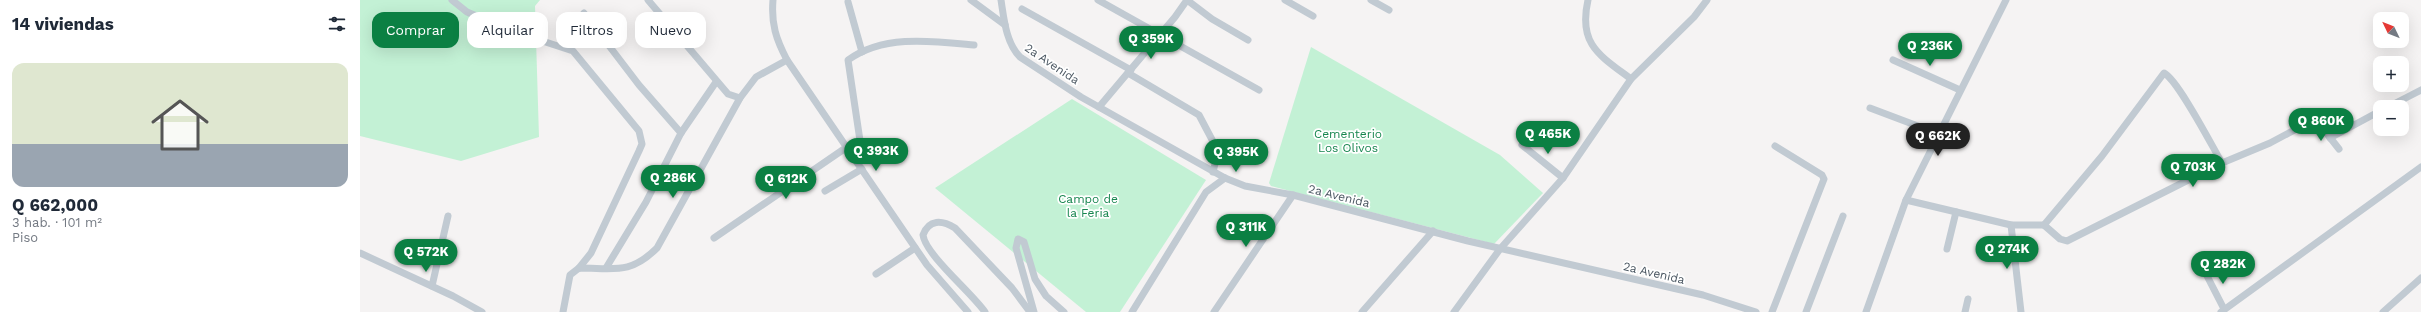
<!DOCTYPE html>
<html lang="es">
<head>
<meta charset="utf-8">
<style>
	body { margin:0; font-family:"Work Sans",sans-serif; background:#f6f6f7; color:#1f2937; height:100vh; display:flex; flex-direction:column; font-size:15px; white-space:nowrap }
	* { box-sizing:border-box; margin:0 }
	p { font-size:13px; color:#747a83 }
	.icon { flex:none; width:22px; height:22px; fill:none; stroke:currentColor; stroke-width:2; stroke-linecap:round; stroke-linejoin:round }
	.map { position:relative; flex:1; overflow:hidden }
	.side { display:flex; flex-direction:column; background:#fff; width:360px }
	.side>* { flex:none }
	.top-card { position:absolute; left:12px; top:12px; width:380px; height:36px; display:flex; gap:8px }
	.needle { width:26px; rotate:313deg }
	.fabs { position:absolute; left:2013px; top:12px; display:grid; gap:8px }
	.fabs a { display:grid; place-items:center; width:36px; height:36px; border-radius:8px; background:#fff; box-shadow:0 4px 16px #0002; font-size:20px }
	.price { position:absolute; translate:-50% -34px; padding:0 9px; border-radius:14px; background:#0b8043; color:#fff; font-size:13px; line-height:26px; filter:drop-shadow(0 1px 2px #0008) }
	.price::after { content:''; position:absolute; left:50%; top:24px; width:12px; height:9px; margin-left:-6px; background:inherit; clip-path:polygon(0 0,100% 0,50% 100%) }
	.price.active { background:#222; color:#fff }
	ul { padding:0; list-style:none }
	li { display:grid; align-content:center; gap:8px; height:212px; padding:0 12px }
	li+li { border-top:1px solid #e0e1e3 }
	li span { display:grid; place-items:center; height:124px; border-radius:12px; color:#555 }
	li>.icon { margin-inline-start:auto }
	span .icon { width:72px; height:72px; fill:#fffc; stroke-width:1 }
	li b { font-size:17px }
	h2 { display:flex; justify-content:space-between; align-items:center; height:48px; padding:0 12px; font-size:17px }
	.tag { padding:0 14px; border-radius:12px; background:#fff; box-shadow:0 4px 16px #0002; font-size:14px; line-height:36px }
	.tag.active { background:#0b8043; color:#fff }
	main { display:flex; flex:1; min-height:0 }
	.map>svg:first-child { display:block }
	.green { fill:#c3f1d5 }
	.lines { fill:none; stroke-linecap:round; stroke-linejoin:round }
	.minor { stroke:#c1cad2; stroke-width:7 }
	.labels { text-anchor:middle; stroke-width:3.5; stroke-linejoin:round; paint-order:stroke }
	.street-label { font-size:12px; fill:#4a5661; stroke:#fff }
	.park-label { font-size:12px; fill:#17864f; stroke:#fff }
</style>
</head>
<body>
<main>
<section class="side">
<h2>14 viviendas<svg class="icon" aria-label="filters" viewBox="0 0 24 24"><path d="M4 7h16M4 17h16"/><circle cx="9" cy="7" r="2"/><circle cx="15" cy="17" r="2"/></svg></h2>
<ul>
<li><span style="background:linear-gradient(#dfe7d0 65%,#9aa5b1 0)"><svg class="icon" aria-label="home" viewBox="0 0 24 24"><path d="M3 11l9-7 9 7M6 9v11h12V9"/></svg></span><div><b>Q 662,000</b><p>3 hab. · 101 m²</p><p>Piso</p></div></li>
</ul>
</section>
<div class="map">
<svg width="2061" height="312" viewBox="0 0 2061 312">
	<rect width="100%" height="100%" fill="#f5f3f3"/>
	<g class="green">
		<path d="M0 0H180L175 6 179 137 101 161 0 136Z"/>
		<path d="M951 47 1140 155 1183 193 1134 244 911 186 909 183Z"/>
		<path d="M712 99 846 180 760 312H726L575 188Z"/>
	</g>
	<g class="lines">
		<g class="minor">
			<path d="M92 0 107 12 152 31 213 51 279 131 282 144 279 151 231 253 219 268"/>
			<path d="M288 0 368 94 380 98"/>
			<path d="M413 0C411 24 416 39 427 60L567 265 608 312"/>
			<path d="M611 0 645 25"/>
			<path d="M641 0C644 19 646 43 660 57L721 97 865 178 885 186 933 195 1108 241 1343 295 1396 312"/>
			<path d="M738 0 899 90"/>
			<path d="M827 0 852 19 888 40"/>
			<path d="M925 0 953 16"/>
			<path d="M1011 0 1029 10"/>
			<path d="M1228 0C1218 44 1239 55 1271 79"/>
			<path d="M488 2 502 52"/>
			<path d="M662 9 771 70"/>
			<path d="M224 13 279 85 321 133"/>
			<path d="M1533 60 1600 90"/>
			<path d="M768 73 839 115 858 151 853 172"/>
			<path d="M739 107 815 17 827 0"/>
			<path d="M2028 107 2061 90"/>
			<path d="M1510 108 1579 134"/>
			<path d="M1970 138 2020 111"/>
			<path d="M1162 145 1203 178"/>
			<path d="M498 163 502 154 488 60C524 34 573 41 614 45"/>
			<path d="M465 191 502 169"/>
			<path d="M1546 200 1651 225H1684L1742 156 1804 73C1818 80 1852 146 1862 163"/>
			<path d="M1651 225 1661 312"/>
			<path d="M1684 225 1700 239 1707 241 1862 163 1910 143 1953 120 1957 121 1979 149"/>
			<path d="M354 238 487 147"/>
			<path d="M1587 249 1596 212"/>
			<path d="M0 253 93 296 122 312"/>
			<path d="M246 268 286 202 321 133 356 82"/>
			<path d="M1844 270 1864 309"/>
			<path d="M516 274 555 248"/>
			<path d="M72 286 88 216"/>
			<path d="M203 312 210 275 219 268C254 268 270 275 297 248L380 98 396 77 427 60"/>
			<path d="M625 312C612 293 565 254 563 235 569 219 582 220 595 228L652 288 670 312"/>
			<path d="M674 312 656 248 658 239 664 242 675 279 686 296 704 312"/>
			<path d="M772 312 846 192 865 178"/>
			<path d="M854 312 933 195"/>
			<path d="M1002 312 1073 231"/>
			<path d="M1094 312 1140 249 1203 178 1271 79 1334 17 1347 0"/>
			<path d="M1412 312 1464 179 1462 175 1415 146"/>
			<path d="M1446 312 1483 216"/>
			<path d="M1506 312 1546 200 1646 0"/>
			<path d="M1605 312 1608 299"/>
			<path d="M1861 312 2061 167"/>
			<path d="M2023 312 2061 278"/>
		</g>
	</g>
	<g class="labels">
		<g class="street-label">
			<text transform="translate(692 64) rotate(34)" y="4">2a Avenida</text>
			<text transform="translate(979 196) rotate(14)" y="4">2a Avenida</text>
			<text transform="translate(1294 273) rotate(13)" y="4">2a Avenida</text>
		</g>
		<g class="park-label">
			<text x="988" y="138">Cementerio<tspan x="988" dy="14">Los Olivos</tspan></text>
			<text x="728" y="203">Campo de<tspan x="728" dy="14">la Feria</tspan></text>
		</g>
	</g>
</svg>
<div class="fabs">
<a><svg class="needle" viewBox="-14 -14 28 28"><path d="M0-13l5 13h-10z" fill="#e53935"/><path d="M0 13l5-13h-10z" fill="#747a83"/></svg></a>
<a>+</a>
<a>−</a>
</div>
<b class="price" style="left:791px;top:60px">Q 359K</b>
<b class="price" style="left:1570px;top:67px">Q 236K</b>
<b class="price" style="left:1961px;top:142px">Q 860K</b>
<b class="price" style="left:1188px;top:155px">Q 465K</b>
<b class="price active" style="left:1578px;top:157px">Q 662K</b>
<b class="price" style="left:516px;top:172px">Q 393K</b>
<b class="price" style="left:876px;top:173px">Q 395K</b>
<b class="price" style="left:1833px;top:188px">Q 703K</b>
<b class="price" style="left:313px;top:199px">Q 286K</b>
<b class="price" style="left:426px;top:200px">Q 612K</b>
<b class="price" style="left:886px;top:248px">Q 311K</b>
<b class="price" style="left:1647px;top:270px">Q 274K</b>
<b class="price" style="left:66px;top:273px">Q 572K</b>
<b class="price" style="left:1863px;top:285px">Q 282K</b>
<div class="top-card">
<a class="tag active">Comprar</a>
<a class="tag">Alquilar</a>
<a class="tag">Filtros</a>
<a class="tag">Nuevo</a>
</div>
</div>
</main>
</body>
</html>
